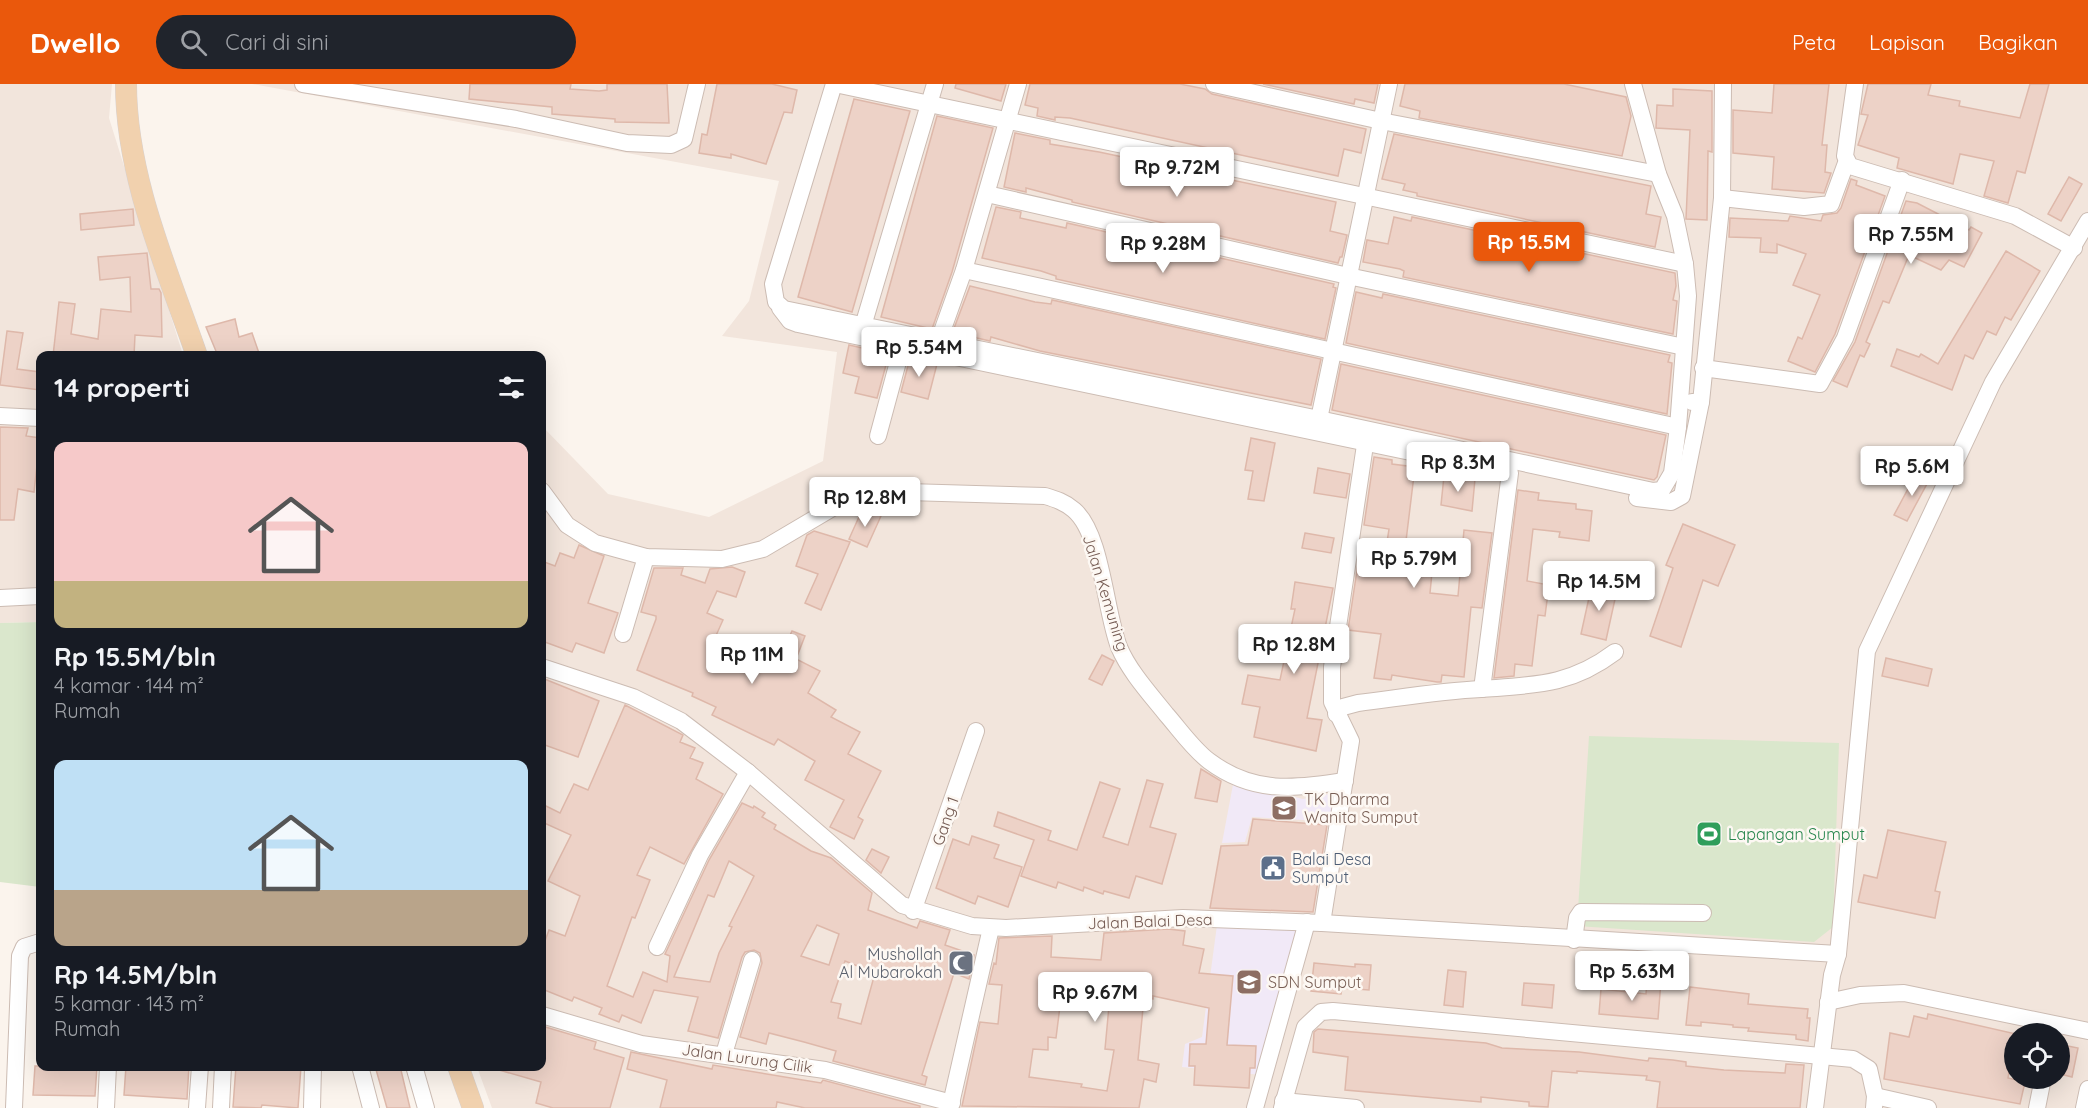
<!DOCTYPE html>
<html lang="id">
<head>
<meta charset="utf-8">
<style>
	body { margin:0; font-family:Quicksand,sans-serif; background:#20242c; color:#f1f3f6; height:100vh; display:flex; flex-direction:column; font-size:22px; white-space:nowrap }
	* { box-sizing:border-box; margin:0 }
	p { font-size:20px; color:#9ea1a6 }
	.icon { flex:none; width:33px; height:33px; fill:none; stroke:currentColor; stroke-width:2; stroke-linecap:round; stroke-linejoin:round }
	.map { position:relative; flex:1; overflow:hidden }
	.drawer { position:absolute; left:36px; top:267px; width:510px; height:720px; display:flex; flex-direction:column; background:#171b24; border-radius:12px; box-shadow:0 6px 24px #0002 }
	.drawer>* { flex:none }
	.buttons { position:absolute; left:2004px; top:939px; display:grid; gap:12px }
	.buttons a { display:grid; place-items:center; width:66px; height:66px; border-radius:50%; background:#171b24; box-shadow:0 6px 24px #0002; font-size:30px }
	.price { position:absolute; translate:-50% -51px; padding:0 14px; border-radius:6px; background:#fff; color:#222; font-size:20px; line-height:39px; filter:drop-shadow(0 2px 3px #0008) }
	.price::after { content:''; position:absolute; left:50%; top:36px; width:18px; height:14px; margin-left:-9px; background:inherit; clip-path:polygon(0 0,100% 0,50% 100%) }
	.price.selected { background:#ea580c; color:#fff }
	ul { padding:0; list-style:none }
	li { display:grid; align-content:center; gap:12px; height:318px; padding:0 18px }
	li span { display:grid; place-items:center; height:186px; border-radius:12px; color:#555 }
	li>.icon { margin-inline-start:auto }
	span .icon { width:108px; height:108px; fill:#fffc; stroke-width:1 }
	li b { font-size:26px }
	h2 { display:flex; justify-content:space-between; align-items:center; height:72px; padding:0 18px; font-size:26px }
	header { display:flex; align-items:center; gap:36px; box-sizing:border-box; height:84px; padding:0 30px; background:#ea580c; color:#fff }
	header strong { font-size:28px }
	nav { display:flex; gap:33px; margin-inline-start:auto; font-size:21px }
	.search { width:420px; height:54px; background:#20242c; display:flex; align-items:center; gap:15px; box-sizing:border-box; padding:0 21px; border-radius:33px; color:#9ea1a6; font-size:22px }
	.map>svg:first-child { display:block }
	.residential { fill:#f2e5dc; fill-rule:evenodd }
	.education { fill:#f1e9f7 }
	.green { fill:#dae7cc }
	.building { fill:#edd2c7; stroke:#deb8aa; stroke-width:1.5; fill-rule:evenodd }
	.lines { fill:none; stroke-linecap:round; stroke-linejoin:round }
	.minor-casing { stroke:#ccbcb3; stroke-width:18 }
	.major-casing { stroke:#d8d1cf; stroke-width:22 }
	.minor { stroke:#fff; stroke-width:16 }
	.major { stroke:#f1d1ae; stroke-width:21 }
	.labels { text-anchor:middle; stroke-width:5; stroke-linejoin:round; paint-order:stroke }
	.street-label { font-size:16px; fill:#745a52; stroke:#fdf8f3 }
	.education-label { font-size:16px; fill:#785e54; stroke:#fdf8f3; text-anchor:start }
	.leisure-label { font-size:16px; fill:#27864d; stroke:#fdf8f3; text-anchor:start }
	.service-label { font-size:16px; fill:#4e5e75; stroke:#fdf8f3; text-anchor:start }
	.worship-label { font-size:16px; fill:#5b616d; stroke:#fdf8f3; text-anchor:end }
</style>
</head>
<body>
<header>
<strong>Dwello</strong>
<div class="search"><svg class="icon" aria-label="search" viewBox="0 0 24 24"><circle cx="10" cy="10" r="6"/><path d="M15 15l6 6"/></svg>Cari di sini</div>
<nav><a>Peta</a><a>Lapisan</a><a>Bagikan</a></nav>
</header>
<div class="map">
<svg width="2088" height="1024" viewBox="0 0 2088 1024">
	<rect width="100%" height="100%" fill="#fbf4ed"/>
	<g class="residential">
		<path d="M0 0H112L109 34 183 271 40 272V538L0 539Z"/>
		<path d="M252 0H2088V1024H492L477 983 542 982V342L608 410 709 433 823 377 837 268 722 252 749 217 779 97ZM2014 950H2060V994H2014Z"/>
	</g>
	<g class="education">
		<path d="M1235 690 1274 708 1303 715 1344 707 1337 738 1252 733 1245 758 1222 759Z"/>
		<path d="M1217 841 1305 843 1261 991 1182 983 1185 960 1202 953Z"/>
	</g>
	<g class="green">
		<path d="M40 538V803L0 798V539Z"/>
		<path d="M1589 652 1839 659 1833 843 1814 858 1577 842Z"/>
	</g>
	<g class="building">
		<path d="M470 0H571L570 5 599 7 607 6V0H667L669 39 615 38V35L552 30V23L469 15Z"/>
		<path d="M717 0H772L797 6 792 29 784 28 766 80 731 70V74L699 69 702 50 707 51Z"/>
		<path d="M956 0H1006L1001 17 955 4Z"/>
		<path d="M1030 0H1180L1205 5 1212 10 1366 45 1361 69 1344 65 1338 92 1070 34 1055 33V36L1037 32 1038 24 1025 21Z"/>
		<path d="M1263 0H1378L1374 19 1355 15 1354 20Z"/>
		<path d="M1405 0H1564L1626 13 1631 32 1622 72 1419 34 1420 27 1400 22Z"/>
		<path d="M1774 0H1829L1822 61H1827L1825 88 1831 89 1824 109 1772 105 1774 73 1733 69V26L1772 29Z"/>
		<path d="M1868 0H1931L1928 11 1960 17 1959 22 2020 34 2030 0H2049L2025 89 2017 87 2008 119 1984 112 1994 77 1960 70 1953 100 1897 84 1899 74 1858 61 1868 31 1861 30Z"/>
		<path d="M1673 5 1712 7V68L1708 67 1707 136 1686 135 1690 46 1656 44 1657 21 1673 22Z"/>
		<path d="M854 15 910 27 852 228 798 213Z"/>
		<path d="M937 32 993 44 952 188 932 245 881 233Z"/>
		<path d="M1015 49 1050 56V60L1099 68 1336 118 1330 147 1347 151 1342 173H1340L1338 179 1072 118V116L1026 104V108L1004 103Z"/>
		<path d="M1394 50 1651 102 1646 130 1661 133 1655 163 1417 112V109L1403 106 1405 100 1382 95Z"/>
		<path d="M2069 93 2082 100 2061 137 2048 130Z"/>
		<path d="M1851 95 1857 97 1856 101 1885 112 1835 250 1815 288 1788 277 1798 253 1802 255 1820 211 1793 201 1806 170 1777 160V169L1760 168 1761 154 1729 153 1730 134 1788 137 1790 132 1821 137 1823 131 1837 129 1841 124Z"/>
		<path d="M1906 117 1917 119 1969 146 1971 143 1982 149 1964 183 1949 176 1941 186 1909 171 1889 219 1883 217 1866 258 1870 260 1864 273 1860 271 1847 303 1833 297 1855 258Z"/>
		<path d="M996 123 1021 128 1020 134 1066 144 1067 139 1334 200 1333 203 1336 204 1325 255 1056 195V192L1041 187 982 174Z"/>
		<path d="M133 125 134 141 81 146 80 130Z"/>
		<path d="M1394 133 1411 137 1412 133 1675 189 1676 202 1673 216 1677 217 1673 250 1403 193 1404 187 1400 185 1363 178 1367 156 1388 160Z"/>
		<path d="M2006 167 2040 187 2011 236 2005 233 1996 251 1987 247 1973 275 1965 271 1952 306 1891 282 1897 265 1919 273 1921 270 1938 280Z"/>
		<path d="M147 169 151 205H159L161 209 162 253 135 251 134 272H53L59 218 75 220 71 250 98 255 101 225 131 228 130 193 100 196 98 173Z"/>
		<path d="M970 202 1035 218 1051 220 1052 216 1321 275 1311 321 1040 267 991 253 990 257 977 254 953 247Z"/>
		<path d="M1356 208 1382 214 1383 210 1670 271 1668 278 1672 279 1667 330 1346 259Z"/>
		<path d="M235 235 239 253 252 249 260 272H218L206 243Z"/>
		<path d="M7 247 23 249 17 285 40 288V306L0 301Z"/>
		<path d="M849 261 889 270 877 314 855 309 859 293 843 289Z"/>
		<path d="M910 274 937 280 928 315 901 308Z"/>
		<path d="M1341 280 1666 351 1657 393 1654 396 1332 326Z"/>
		<path d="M0 343 28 344 26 352 40 354 34 408 18 405 14 436H0Z"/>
		<path d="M1251 354 1275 359 1264 417 1248 415 1253 387 1245 386Z"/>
		<path d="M1374 373 1392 376V380L1415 383 1405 465 1434 468 1430 509 1458 512 1464 446 1492 449 1482 524 1471 523 1464 593 1442 591 1441 598H1437L1392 591 1391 596 1374 594 1381 550 1348 546 1359 473 1384 477 1389 445 1364 441Z"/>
		<path d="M1318 384 1350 390 1346 414 1314 409Z"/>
		<path d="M1916 390 1929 396 1907 437 1894 431Z"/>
		<path d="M1444 392 1475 395 1472 427 1441 421Z"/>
		<path d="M1518 406 1539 409 1538 416 1576 420V425L1592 427 1589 457 1559 453 1560 448 1533 445 1527 497 1549 501 1545 532 1538 531 1532 582 1515 580 1514 592 1494 594Z"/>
		<path d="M863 424 881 432 867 463 849 455Z"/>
		<path d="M1683 440 1735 461 1718 502 1703 496 1681 563 1650 552 1673 484 1666 481Z"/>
		<path d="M814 447 850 458 821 526 805 519 818 490 796 482 807 451Z"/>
		<path d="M1305 449 1334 454 1331 469 1302 464Z"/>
		<path d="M579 461 604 472 588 519 618 529 604 569 576 559 572 568 542 557V477L555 482 560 469 574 474Z"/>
		<path d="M732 483 745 488 736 513 717 507 707 529 723 536 714 556 760 576 770 551 787 558 792 547 805 552 796 575 820 587 808 609 836 626 831 633 860 648 848 670 881 687 858 733 863 736 854 755 830 743 844 716 805 696 815 677 778 655 774 661 712 631 716 623 692 612 693 609 637 586 656 535V532L641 528 654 484H683L681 491 705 499 710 485Z"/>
		<path d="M1295 498 1333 504 1307 634 1322 636 1316 667 1254 653 1260 623 1242 620 1248 591 1280 596 1295 525H1291Z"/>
		<path d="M1592 500 1617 506 1606 556 1581 550Z"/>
		<path d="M1102 571 1114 577 1102 601 1089 595Z"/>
		<path d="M1886 574 1932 585 1928 602 1882 592Z"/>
		<path d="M542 594 599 617 578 673 542 660Z"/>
		<path d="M625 621 683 651 680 658 695 664 690 674 703 679 696 695 723 710 684 780 650 763 637 791 650 796 635 834 632 833 607 902 633 913 643 888 667 898 670 872 665 870 709 776 742 719 753 724 754 722 765 729 762 733 776 741 774 745 811 767 831 774 872 809 868 826 917 844 920 837 950 846 945 861 974 871 969 895 954 889 922 991 927 993 925 1001 833 977 836 967 804 958 769 949 766 960 740 953 762 879 760 869 754 866 745 868 742 873 718 954 688 947 698 913 654 906 641 939 622 931 619 938 599 930 602 924 574 913 572 917 542 905V865L549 846 565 852 580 812 548 797 571 751 542 738V720L560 729 574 700 588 706ZM729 777 754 792 729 842 732 843 719 869 710 898 674 893 708 811 714 813ZM817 841 839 850 829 881 801 872ZM845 877 875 889 861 940 838 934 841 920 831 918Z"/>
		<path d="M1201 685 1221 697 1217 718 1195 714Z"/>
		<path d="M1147 696 1163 700 1150 743 1176 750 1162 800 1136 792 1129 814 1104 807 1103 810 1084 803 1083 807 1058 798 1056 804 1021 792 1034 756 994 742 998 728 1051 747 1048 756 1077 766 1100 698 1120 705 1103 753 1128 761Z"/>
		<path d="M1253 735 1327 741 1313 828 1210 824 1221 762 1248 761Z"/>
		<path d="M1888 746 1946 758 1935 807 1940 808 1935 834 1858 818 1864 791 1877 794Z"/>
		<path d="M972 752 999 761 994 774 1022 783 1008 823 978 812 975 820 936 804 953 755 969 761Z"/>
		<path d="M872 765 889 773 881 789 866 776Z"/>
		<path d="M1168 845 1185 847 1183 861 1204 865 1199 889 1233 892 1227 961 1256 962 1255 984H1250L1249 1004 1194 1001 1195 982H1189L1190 960H1206L1209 924 1153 912V915L1144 914 1138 976 1159 980 1156 998 1144 995 1139 1024 962 1022 980 938 998 940 1002 901 989 900 994 879 996 880 999 854 1052 852 1051 873 1101 876 1104 849ZM1078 919 1109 922 1105 965 1114 966 1107 1007 1081 1003 1082 1000 1029 993 1033 965 1048 966V953L1056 954 1060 922 1078 924Z"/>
		<path d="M1314 879 1355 883V880L1371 881 1369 906 1342 904 1341 910 1311 907Z"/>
		<path d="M1448 886 1466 888 1463 923 1444 921Z"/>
		<path d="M1647 895 1661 897 1658 935 1599 930 1601 905 1646 910Z"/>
		<path d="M1524 899 1554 901 1552 924 1522 921Z"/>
		<path d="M1690 903 1749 910 1748 920 1808 925 1807 934H1810L1808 957 1796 955V951L1748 947 1749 944 1733 943V941L1701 938V942L1686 941Z"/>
		<path d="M1928 930 2016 950 2008 994 2025 998 2020 1020 1884 995 1890 949 1909 953 1914 932 1927 935Z"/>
		<path d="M542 942 596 958 594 965 624 974 610 1024H553L536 1019 541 998 499 986 500 982H542Z"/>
		<path d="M1318 945 1486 959 1502 964 1579 968 1648 977 1649 974 1673 976 1686 978V982L1724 986 1785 989 1786 980 1804 981 1800 1024H1657L1660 998 1646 996 1647 992 1577 987V989L1552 987 1548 1023 1529 1022V1018L1481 1013V1018L1345 1006 1348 973 1313 968 1314 948Z"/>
		<path d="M2063 961 2078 964 2072 993 2060 990Z"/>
		<path d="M631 968 712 985 713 981 821 999 823 996 920 1022V1024H805L777 1018 776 1024H660L667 996 627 985Z"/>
		<path d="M35 982H97L95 1012 33 1011Z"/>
		<path d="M126 982H189L187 1015 124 1011Z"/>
		<path d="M236 982H301L298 1024 262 1021 261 1024 233 1023Z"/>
		<path d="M375 982H400L410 1024H387Z"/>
	</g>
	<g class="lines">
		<g class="minor-casing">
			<g id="minor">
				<path d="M303 0 516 35 627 59 671 61 684 55 697 0"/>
				<path d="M834 0 773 200 776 218 784 225 1319 335 1653 407 1662 406 1672 389 1678 343 1688 212 1685 180 1675 132 1658 90 1633 0"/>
				<path d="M835 0 1685 180"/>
				<path d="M1214 0 1381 37 1658 90"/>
				<path d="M1855 0 1845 72 1850 82 2015 132 2074 164"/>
				<path d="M987 110 1348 192 1684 263"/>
				<path d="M1722 114 1804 123 1831 120 1846 79"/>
				<path d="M964 186 1678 343"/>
				<path d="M780 224 790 237 798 240 1506 388"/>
				<path d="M863 242 935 0"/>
				<path d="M939 256 964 186 1018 0"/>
				<path d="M1703 284 1820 300 1845 254 1902 96"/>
				<path d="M1692 318H1701L1722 114 1723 0"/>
				<path d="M0 332 40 334"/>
				<path d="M1319 335 1389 0"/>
				<path d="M878 352 902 263"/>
				<path d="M542 407 567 441 595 459 646 473 722 475 763 465 846 416 874 407 1045 412C1055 415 1065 418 1074 426 1102 450 1105 527 1119 563 1129 587 1150 610 1166 630 1180 646 1193 665 1209 677 1253 710 1295 705 1345 697"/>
				<path d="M1637 414 1671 418 1682 412 1701 318"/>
				<path d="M0 514 40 512"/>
				<path d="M623 550 646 473"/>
				<path d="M542 583 633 613 681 637 748 688 902 821 972 842 1006 844 1183 834 1322 839 1838 870"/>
				<path d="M1482 605 1510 389"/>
				<path d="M1336 630 1343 623 1358 619C1399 614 1440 607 1481 605 1534 601 1570 602 1615 568"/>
				<path d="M913 827 976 647"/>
				<path d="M1322 839 1351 657 1332 618V583L1365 361"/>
				<path d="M1574 856 1577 834 1581 828 1703 829"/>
				<path d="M657 863 700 771 748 688"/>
				<path d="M1828 918 1860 911 1904 909 2088 947"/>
				<path d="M542 931 641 960 825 986 952 1019"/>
				<path d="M724 970 752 876"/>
				<path d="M360 982 371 1024"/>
				<path d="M414 982 426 1024"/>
				<path d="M1875 1012 1928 1024"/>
				<path d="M1283 1017 1356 1024"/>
				<path d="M14 1024 20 872 24 863 40 858"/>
				<path d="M106 1024 108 982"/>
				<path d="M197 1024 200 982"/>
				<path d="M221 1024 223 982"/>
				<path d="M312 1024 313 982"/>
				<path d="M950 1024 991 844"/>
				<path d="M1255 1024 1307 838"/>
				<path d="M1282 1024 1305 943 1321 928 1333 927 1853 975 1869 985 1875 1012 1874 1024"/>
				<path d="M1815 1024 1832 891 1838 870 1867 567 1993 298 2088 137"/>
				<path d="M2037 1024 2043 994"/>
				<path d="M2084 1024 2088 1005"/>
			</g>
		</g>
		<g class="major-casing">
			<g id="major">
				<path d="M126 0C126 93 167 185 197 272"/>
				<path d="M458 982 473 1024"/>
			</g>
		</g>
		<use href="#minor" class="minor"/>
		<use href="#major" class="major"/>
	</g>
	<defs>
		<g id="school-square" transform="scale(1.35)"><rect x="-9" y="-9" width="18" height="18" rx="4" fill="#8d6e63" stroke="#fdf8f3"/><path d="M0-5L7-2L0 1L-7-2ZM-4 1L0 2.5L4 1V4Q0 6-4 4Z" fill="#fff"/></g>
		<g id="stadium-square" transform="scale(1.35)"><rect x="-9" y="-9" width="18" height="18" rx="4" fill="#2e9e5b" stroke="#fdf8f3"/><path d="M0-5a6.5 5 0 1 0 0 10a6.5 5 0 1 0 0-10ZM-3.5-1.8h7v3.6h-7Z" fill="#fff"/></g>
		<g id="civic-square" transform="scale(1.35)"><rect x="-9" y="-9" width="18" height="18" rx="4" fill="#5c6f8a" stroke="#fdf8f3"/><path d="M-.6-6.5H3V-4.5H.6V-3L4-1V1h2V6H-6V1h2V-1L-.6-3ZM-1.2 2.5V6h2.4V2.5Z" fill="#fff"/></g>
		<g id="mosque-square" transform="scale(1.35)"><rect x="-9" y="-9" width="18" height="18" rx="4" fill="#6b7280" stroke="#fdf8f3"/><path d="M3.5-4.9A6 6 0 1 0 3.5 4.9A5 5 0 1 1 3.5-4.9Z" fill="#fff"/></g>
	</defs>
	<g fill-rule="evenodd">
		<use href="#school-square" x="1284" y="724"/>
		<use href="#stadium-square" x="1709" y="750"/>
		<use href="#civic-square" x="1273" y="784"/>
		<use href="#mosque-square" x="961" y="879"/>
		<use href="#school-square" x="1249" y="898"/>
	</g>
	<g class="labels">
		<g class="street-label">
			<text transform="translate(1106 509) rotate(73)" y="6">Jalan Kemuning</text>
			<text transform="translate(945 737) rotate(-71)" y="6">Gang 1</text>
			<text transform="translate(1150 837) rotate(-2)" y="6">Jalan Balai Desa</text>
			<text transform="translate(747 974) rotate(8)" y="6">Jalan Lurung Cilik</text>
		</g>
		<g class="education-label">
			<text x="1304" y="721">TK Dharma<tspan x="1304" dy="18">Wanita Sumput</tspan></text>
			<text x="1268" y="904">SDN Sumput</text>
		</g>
		<g class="leisure-label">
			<text x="1728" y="756">Lapangan Sumput</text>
		</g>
		<g class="service-label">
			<text x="1292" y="781">Balai Desa<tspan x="1292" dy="18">Sumput</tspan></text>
		</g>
		<g class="worship-label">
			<text x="942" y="876">Mushollah<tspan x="942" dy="18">Al Mubarokah</tspan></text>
		</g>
	</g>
</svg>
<div class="buttons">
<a><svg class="icon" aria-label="locate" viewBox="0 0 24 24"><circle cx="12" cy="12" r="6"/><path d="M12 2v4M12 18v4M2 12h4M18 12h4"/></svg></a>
</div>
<b class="price" style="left:1177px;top:114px">Rp 9.72M</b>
<b class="price" style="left:1911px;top:181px">Rp 7.55M</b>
<b class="price selected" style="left:1529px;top:189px">Rp 15.5M</b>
<b class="price" style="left:1163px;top:190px">Rp 9.28M</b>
<b class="price" style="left:919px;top:294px">Rp 5.54M</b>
<b class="price" style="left:1458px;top:409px">Rp 8.3M</b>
<b class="price" style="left:1912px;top:413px">Rp 5.6M</b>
<b class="price" style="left:865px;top:444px">Rp 12.8M</b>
<b class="price" style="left:1414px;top:505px">Rp 5.79M</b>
<b class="price" style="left:1599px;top:528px">Rp 14.5M</b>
<b class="price" style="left:1294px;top:591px">Rp 12.8M</b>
<b class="price" style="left:752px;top:601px">Rp 11M</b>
<b class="price" style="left:1632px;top:918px">Rp 5.63M</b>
<b class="price" style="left:1095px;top:939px">Rp 9.67M</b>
<section class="drawer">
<h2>14 properti<svg class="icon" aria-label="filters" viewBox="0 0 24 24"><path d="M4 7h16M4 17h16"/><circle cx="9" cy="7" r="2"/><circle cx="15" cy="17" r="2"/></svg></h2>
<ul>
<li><span style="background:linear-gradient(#f6c9c9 75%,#c2b280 0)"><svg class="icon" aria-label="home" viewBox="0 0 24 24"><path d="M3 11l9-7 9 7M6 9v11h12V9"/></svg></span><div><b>Rp 15.5M/bln</b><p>4 kamar · 144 m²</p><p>Rumah</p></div></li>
<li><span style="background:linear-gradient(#bfe0f5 70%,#b9a48a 0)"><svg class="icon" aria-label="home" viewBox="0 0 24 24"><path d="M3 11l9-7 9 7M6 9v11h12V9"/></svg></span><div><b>Rp 14.5M/bln</b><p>5 kamar · 143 m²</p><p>Rumah</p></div></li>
</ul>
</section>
</div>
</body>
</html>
